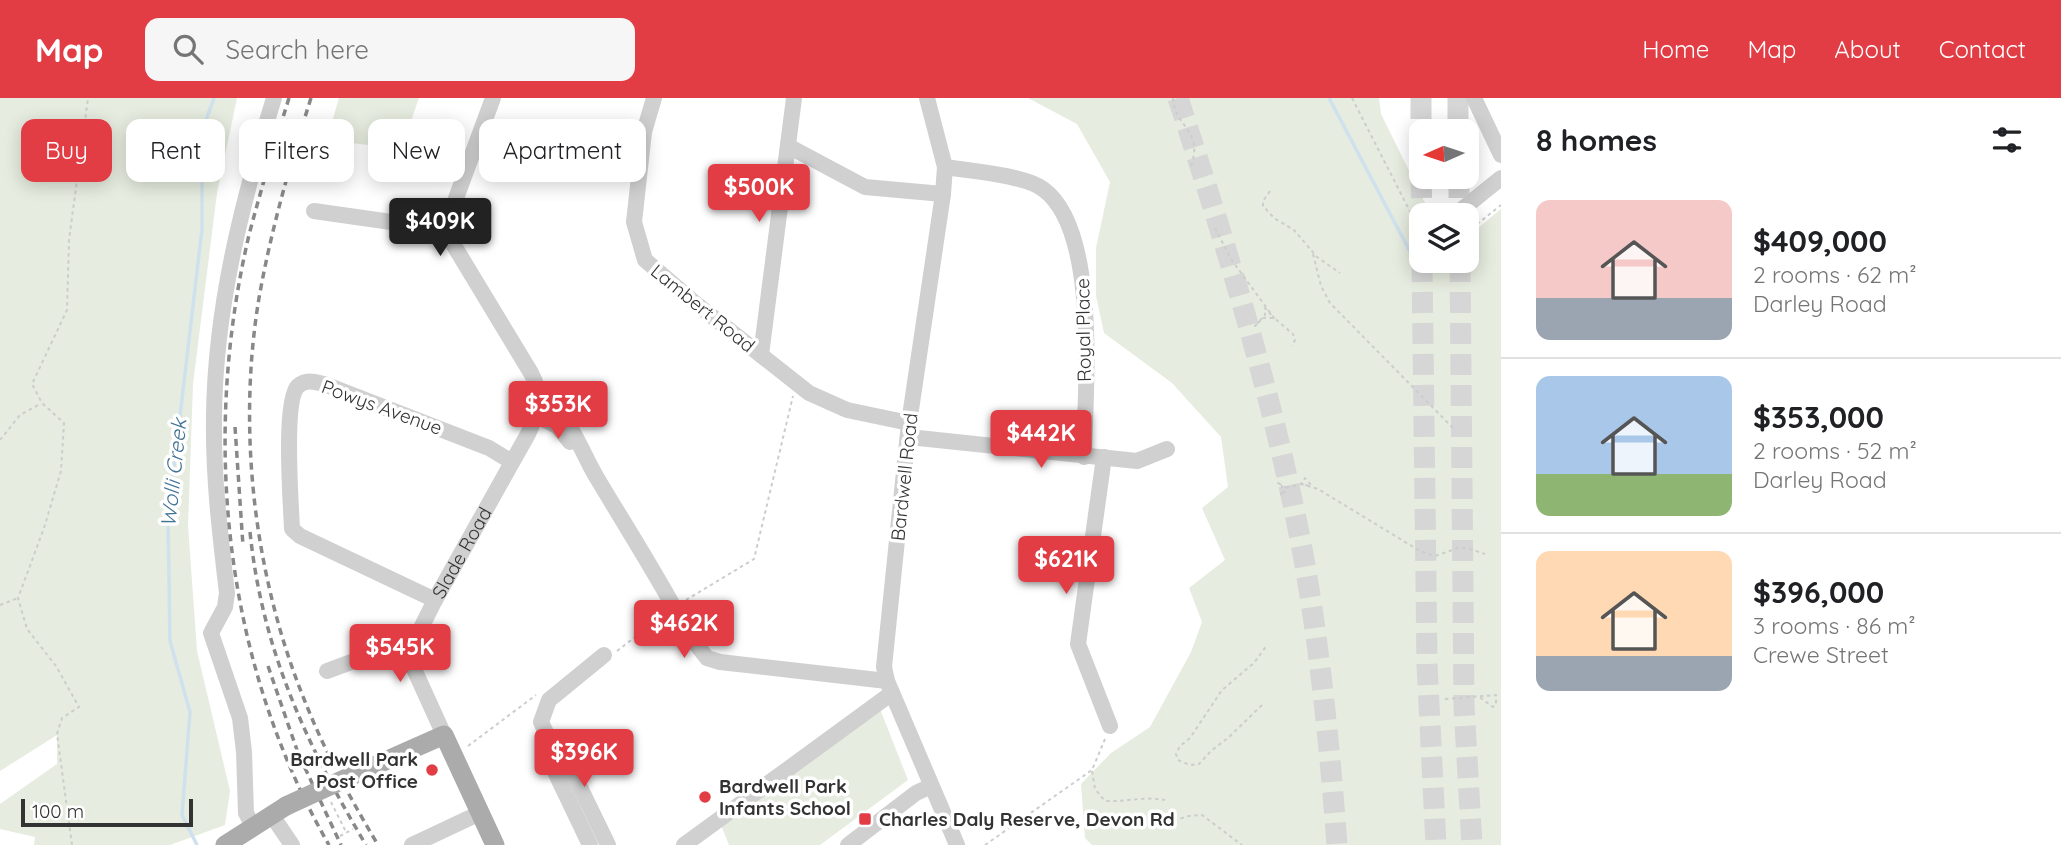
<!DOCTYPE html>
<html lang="en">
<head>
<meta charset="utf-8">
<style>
	body { margin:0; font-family:Quicksand,sans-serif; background:#f6f6f6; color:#202124; height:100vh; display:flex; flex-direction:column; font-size:26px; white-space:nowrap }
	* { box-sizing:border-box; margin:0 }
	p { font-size:23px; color:#757577 }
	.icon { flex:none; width:38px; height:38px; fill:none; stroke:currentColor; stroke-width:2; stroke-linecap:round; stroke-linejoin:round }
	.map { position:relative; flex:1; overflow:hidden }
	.panel { display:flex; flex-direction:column; background:#fff; width:560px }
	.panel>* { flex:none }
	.top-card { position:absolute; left:21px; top:21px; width:665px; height:63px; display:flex; gap:14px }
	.needle { width:46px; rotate:267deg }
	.buttons { position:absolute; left:1409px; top:21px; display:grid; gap:14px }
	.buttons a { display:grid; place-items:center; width:70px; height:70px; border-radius:14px; background:#fff; box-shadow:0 4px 18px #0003; font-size:35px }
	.scale { position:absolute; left:21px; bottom:18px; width:172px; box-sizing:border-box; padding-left:7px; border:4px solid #333; border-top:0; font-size:19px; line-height:24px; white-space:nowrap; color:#333; -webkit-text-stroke:5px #fff; paint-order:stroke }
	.price { position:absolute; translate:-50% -60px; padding:0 16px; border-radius:7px; background:#e23c45; color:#fff; font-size:23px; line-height:46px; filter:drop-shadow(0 2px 4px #0008) }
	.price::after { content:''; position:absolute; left:50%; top:42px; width:21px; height:16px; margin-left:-10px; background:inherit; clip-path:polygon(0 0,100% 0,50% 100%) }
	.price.active { background:#222; color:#fff }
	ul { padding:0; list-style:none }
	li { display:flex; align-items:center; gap:21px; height:175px; padding:0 35px }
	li+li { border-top:2px solid #e0e0e0 }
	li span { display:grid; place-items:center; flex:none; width:196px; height:140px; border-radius:14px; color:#555 }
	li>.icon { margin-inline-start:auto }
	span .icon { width:84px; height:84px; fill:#fffc; stroke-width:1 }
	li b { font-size:30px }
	h2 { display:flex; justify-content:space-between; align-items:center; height:84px; padding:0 35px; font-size:30px }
	.tag { padding:0 24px; border-radius:14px; background:#fff; box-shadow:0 4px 18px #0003; font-size:24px; line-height:63px }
	.tag.active { background:#e23c45; color:#fff }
	header { display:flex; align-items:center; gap:42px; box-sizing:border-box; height:98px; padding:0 35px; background:#e23c45; color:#fff }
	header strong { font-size:33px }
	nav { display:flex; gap:38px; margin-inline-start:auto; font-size:24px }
	.search { width:490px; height:63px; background:#f6f6f6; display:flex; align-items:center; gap:18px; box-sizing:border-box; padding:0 24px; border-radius:14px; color:#757577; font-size:26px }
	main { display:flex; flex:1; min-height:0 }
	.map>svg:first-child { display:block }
	.green { fill:#e6ecdf }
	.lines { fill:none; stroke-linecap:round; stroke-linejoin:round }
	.stream { stroke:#cfe1ed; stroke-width:3.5 }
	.highway-tunnel { stroke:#d6d6d6; stroke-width:21; stroke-dasharray:21 10; stroke-linecap:butt }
	.path { stroke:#cdcdcd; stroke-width:2; stroke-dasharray:3.5 3.5; stroke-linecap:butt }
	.minor { stroke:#d0d0d0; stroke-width:16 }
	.major { stroke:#ababab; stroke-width:19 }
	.rail { stroke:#888; stroke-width:3.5; stroke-dasharray:7 5; stroke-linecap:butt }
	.major-bridge { stroke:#ababab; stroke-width:19 }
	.poi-dot { fill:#e23c45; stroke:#fff; stroke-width:2.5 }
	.labels { text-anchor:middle; stroke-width:7; stroke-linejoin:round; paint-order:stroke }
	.street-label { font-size:19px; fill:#333; stroke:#fff }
	.poi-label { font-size:19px; font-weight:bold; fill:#333; stroke:#fff; text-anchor:start }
	.water-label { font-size:21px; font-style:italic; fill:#417395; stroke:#fff }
</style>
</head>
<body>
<header>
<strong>Map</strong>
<div class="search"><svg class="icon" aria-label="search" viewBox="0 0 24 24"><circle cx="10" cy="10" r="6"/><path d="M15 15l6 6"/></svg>Search here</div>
<nav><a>Home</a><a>Map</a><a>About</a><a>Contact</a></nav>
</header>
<main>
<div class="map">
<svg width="1501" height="747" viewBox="0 0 1501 747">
	<rect width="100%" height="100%" fill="#fff"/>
	<g class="green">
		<path d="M0 0H237L217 95 193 286 188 427 197 553 230 693 225 727 170 747H34L35 739 0 731V706L57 666V637L0 673Z"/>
		<path d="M339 0H419L401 51 327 42Z"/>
		<path d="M1028 0H1379L1381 16 1431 117H1421V163H1466L1467 139 1501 111V747H1092L1085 740 1081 686 1111 655 1150 629 1191 554 1202 524 1189 490 1225 462 1202 410 1228 389 1221 339 1172 285 1104 235 1096 198V150L1110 84 1077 26Z"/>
		<path d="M880 611 908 682 820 747H729L720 725Z"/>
	</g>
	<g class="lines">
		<g class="stream">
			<path d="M1329 0 1416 165"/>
			<path d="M197 747 182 717 190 614 170 543 168 420 202 131V33L214 0"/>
		</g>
		<g class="highway-tunnel">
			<path d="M1178 0C1228 153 1276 308 1305 467 1321 560 1330 653 1337 747"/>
			<path d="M1421 0V33"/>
			<path d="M1458 0V33"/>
			<path d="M1421 79 1422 117"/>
			<path d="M1459 79V117"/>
			<path d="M1422 163 1427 566 1436 747"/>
			<path d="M1460 163 1464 608 1472 747"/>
		</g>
		<g class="path">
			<path d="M1173 0C1174 29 1204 32 1191 68"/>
			<path d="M1352 0 1421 135"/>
			<path d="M1270 93 1263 103V108L1274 120 1294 132 1317 159 1340 175"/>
			<path d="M1215 130 1231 161 1274 220 1265 210V217L1255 228 1263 220H1274L1293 236 1295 242 1292 248"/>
			<path d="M1466 135 1501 107"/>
			<path d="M1313 156 1321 188 1330 205 1454 331"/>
			<path d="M0 342 20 317 40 306"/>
			<path d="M1278 385 1287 390 1281 398 1282 388Z"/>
			<path d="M1286 390 1301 386 1305 380 1311 387 1310 388 1301 386 1318 391 1420 453 1435 458 1458 450H1467L1485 456"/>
			<path d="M686 502 754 461 793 298"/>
			<path d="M0 507 18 500"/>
			<path d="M617 553 662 518"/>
			<path d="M1445 601 1496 597V606L1493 609 1478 598"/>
			<path d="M1262 607 1228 640 1212 652 1199 666 1190 667 1178 662 1176 656 1180 648 1190 640 1222 592 1254 565 1267 547"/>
			<path d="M468 648 536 597"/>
			<path d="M1092 673 1095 691 1105 703C1126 704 1143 698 1165 702"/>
			<path d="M331 704 346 734"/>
			<path d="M1161 720 1169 724 1189 718 1202 717 1242 747"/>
			<path d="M340 738 353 731"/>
			<path d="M72 747 57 636 62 620 79 609 56 568 27 531 18 500 44 430 61 373 64 325 42 305 32 286 67 212 69 142 88 0"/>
			<path d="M985 747 1092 672 1105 641"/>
		</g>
		<g class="minor">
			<path d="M654 0 644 34 634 124 645 162 695 205 809 295 847 312 909 325"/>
			<path d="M927 0 945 69 943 96 909 325 884 569 887 583 957 747"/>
			<path d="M1474 0 1501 57"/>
			<path d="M788 48 865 89 943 96"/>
			<path d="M945 69C970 73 1024 77 1043 91 1100 132 1085 294 1084 359"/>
			<path d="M314 113 447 132"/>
			<path d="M1455 117 1501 80"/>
			<path d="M761 257 794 0"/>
			<path d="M540 297C571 317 579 350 597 380 628 432 661 483 689 537L707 560 720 564 887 583"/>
			<path d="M537 318 557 328 570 344"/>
			<path d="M909 339 1137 363 1167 351"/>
			<path d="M1104 359 1078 546 1110 628"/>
			<path d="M435 502 300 438 292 431C291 406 283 303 298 288 306 281 315 284 324 286L489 350 512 364"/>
			<path d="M604 557 549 602 541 624 548 639 559 646 608 747"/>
			<path d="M327 573 354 563 412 557"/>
			<path id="s1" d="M444 637 414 571 412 557 414 544 435 502 528 336C539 313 543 297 531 275L450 141 447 132 448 122 493 0"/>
			<path d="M548 639 545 653 590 747"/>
			<path d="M271 716 292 747"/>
			<path d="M253 728 246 715 244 654 240 620 211 535 225 509 227 495C220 436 213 378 214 319 215 210 242 104 274 0"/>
			<path d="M412 747 480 715"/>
			<path d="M684 747 892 595"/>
			<path d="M848 747 916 695 931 688"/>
		</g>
		<g class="major">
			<path d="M349 679 444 637 495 747"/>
			<path d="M225 747 286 708"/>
		</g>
		<g class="rail">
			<path d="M289 0C275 45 261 91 249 137 201 341 224 565 329 747"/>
			<path d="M311 0C290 66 271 132 259 200 237 332 254 477 304 601 324 652 350 700 378 747"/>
			<path d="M235 329 243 448"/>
			<path d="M250 434C262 551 306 646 366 747"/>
			<path d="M268 568 298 655 341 747"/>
		</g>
		<path class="major-bridge" d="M286 708 349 679"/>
	</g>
	<g class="poi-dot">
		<circle cx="432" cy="672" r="7"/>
		<circle cx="705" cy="699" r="7"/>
		<rect x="858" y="714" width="14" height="14" rx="3.5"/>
	</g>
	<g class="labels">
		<g class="street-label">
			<text transform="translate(703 210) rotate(39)" y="7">Lambert Road</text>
			<text transform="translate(1083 232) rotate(-91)" y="7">Royal Place</text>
			<text transform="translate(382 309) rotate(20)" y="7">Powys Avenue</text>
			<text transform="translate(904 379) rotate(-84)" y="7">Bardwell Road</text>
			<text dy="7" stroke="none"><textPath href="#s1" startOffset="201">Slade Road</textPath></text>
		</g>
		<g class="poi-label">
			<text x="418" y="668" text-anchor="end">Bardwell Park<tspan x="418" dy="22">Post Office</tspan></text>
			<text x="719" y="695">Bardwell Park<tspan x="719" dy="22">Infants School</tspan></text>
			<text x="879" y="728">Charles Daly Reserve, Devon Rd</text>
		</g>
		<g class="water-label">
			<text transform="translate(174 375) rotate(-84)" y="7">Wolli Creek</text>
		</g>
	</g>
</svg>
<div class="buttons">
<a><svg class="needle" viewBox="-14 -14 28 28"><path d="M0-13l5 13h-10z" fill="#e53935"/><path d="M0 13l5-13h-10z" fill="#757577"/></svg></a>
<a><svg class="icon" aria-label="layers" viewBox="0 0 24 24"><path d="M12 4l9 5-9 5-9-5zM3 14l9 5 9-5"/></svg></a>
</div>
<div class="scale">100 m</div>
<b class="price" style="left:759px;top:126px">$500K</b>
<b class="price active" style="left:440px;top:160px">$409K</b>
<b class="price" style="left:558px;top:343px">$353K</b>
<b class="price" style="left:1041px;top:372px">$442K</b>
<b class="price" style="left:1066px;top:498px">$621K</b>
<b class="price" style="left:684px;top:562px">$462K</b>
<b class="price" style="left:400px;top:586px">$545K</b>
<b class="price" style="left:584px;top:691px">$396K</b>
<div class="top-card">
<a class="tag active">Buy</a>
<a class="tag">Rent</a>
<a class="tag">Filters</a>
<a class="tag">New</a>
<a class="tag">Apartment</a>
</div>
</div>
<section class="panel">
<h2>8 homes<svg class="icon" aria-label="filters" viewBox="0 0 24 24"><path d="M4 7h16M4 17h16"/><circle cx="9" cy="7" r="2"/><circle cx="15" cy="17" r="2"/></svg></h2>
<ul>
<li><span style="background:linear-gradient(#f6c9c9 70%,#9aa5b1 0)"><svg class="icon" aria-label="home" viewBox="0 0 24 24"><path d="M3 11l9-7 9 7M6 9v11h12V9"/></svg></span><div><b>$409,000</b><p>2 rooms · 62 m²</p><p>Darley Road</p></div></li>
<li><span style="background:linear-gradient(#a9c7e8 70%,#8fb573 0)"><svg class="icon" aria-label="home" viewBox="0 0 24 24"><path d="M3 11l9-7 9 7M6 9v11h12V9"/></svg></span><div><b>$353,000</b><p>2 rooms · 52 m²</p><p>Darley Road</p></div></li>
<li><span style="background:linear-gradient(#ffd9b3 75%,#9aa5b1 0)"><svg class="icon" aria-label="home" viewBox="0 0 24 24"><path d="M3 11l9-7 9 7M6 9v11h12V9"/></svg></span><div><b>$396,000</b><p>3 rooms · 86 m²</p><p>Crewe Street</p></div></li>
</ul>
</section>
</main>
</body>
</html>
